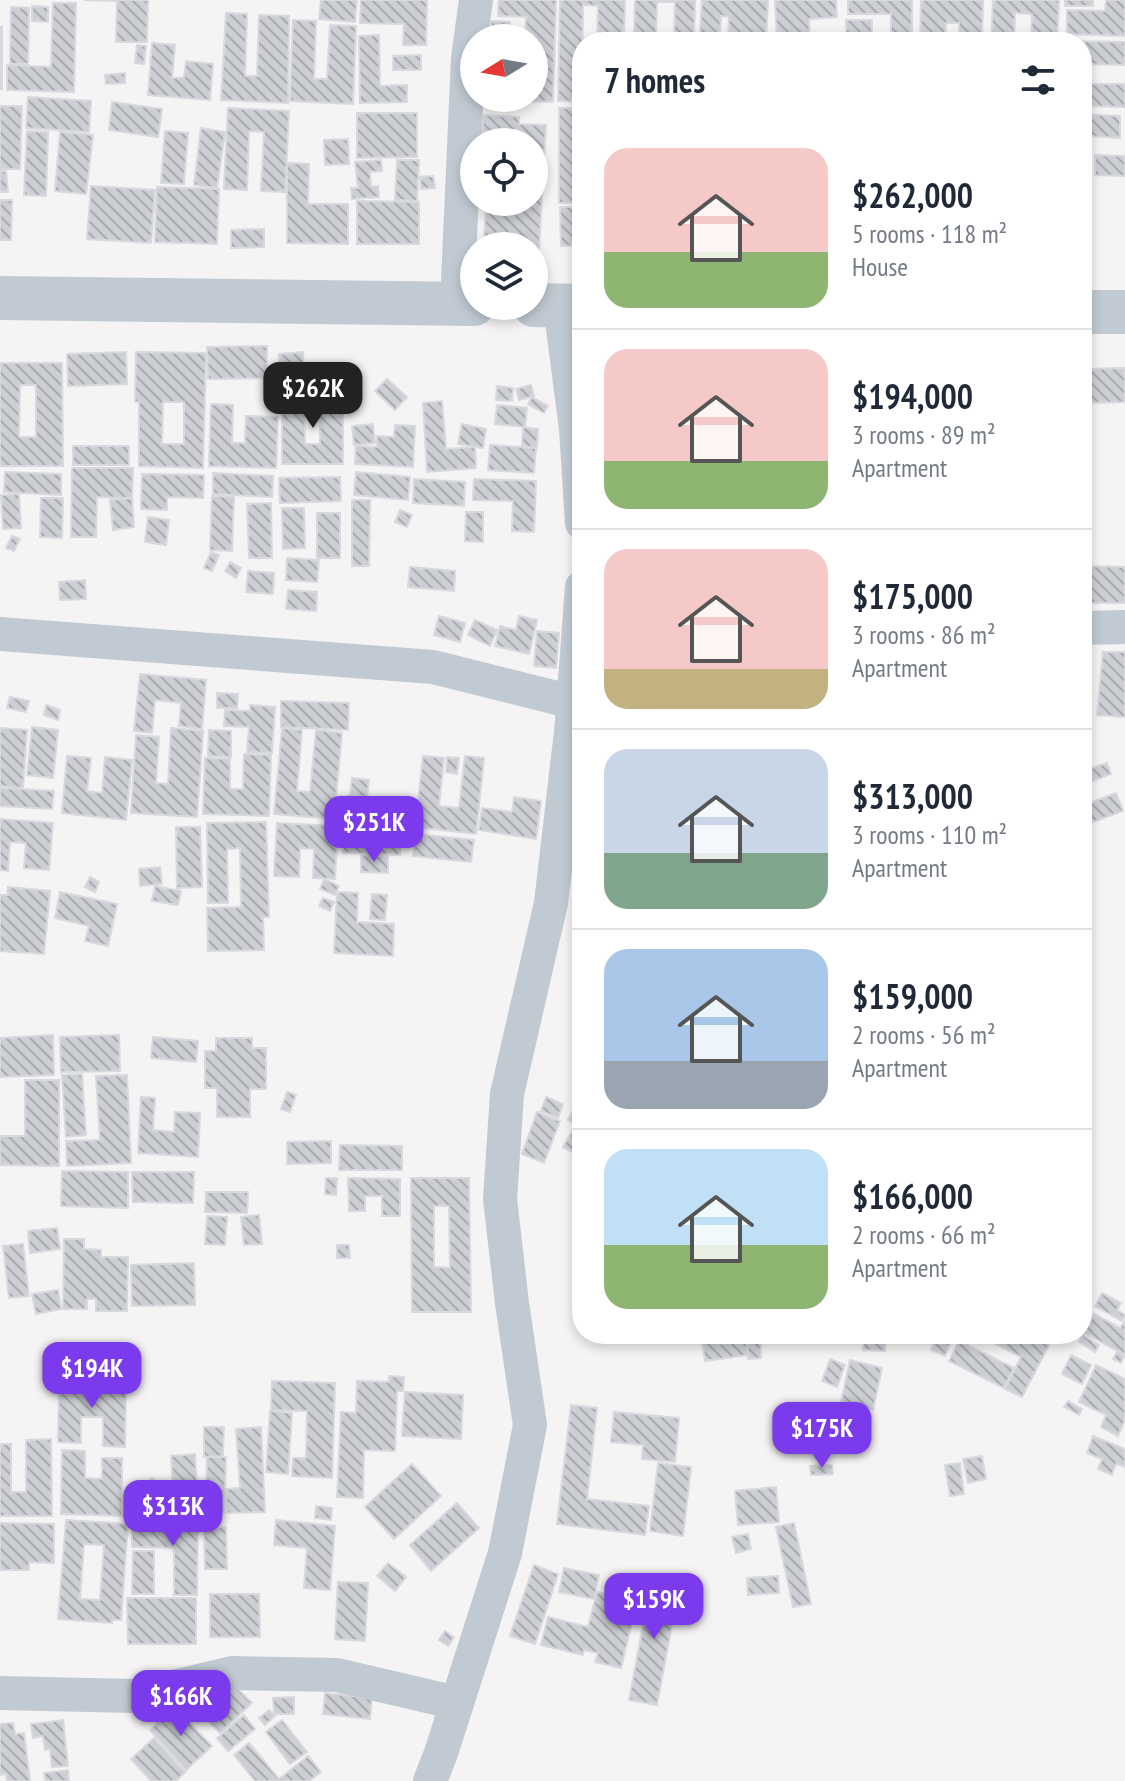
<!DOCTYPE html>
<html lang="en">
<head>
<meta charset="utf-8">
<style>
	body { margin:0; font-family:"PT Sans Narrow",sans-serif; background:#f2f2f3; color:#1f2937; height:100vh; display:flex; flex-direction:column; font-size:30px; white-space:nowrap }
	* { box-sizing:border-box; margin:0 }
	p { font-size:26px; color:#747a83 }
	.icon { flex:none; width:44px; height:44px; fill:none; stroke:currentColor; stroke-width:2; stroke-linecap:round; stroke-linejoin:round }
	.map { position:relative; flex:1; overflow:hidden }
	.side { position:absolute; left:572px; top:32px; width:520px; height:1312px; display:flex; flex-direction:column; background:#fff; border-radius:32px; box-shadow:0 4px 12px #0003 }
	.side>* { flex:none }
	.needle { width:52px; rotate:259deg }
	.buttons { position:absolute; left:460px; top:24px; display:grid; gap:16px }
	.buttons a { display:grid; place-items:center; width:88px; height:88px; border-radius:50%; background:#fff; box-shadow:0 4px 12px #0003; font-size:40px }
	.price { position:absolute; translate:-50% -68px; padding:0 18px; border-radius:16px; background:#7c3aed; color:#fff; font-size:26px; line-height:52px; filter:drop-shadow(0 2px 4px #0008) }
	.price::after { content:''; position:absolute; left:50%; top:48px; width:24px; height:18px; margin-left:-12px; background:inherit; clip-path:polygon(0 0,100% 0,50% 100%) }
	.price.selected { background:#222; color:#fff }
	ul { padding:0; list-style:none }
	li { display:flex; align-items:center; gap:24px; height:200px; padding:0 32px }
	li+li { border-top:2px solid #e0e1e3 }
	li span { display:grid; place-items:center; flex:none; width:224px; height:160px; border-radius:24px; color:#555 }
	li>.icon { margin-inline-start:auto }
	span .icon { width:96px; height:96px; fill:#fffc; stroke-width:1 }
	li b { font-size:34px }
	h2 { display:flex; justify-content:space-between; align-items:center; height:96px; padding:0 32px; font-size:34px }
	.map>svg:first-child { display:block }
	.building { fill:url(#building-back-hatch); stroke:#d7d9de; stroke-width:2; fill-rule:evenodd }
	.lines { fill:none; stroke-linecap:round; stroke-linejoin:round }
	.minor { stroke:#c1cad2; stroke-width:34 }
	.tertiary { stroke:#c1cad2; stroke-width:44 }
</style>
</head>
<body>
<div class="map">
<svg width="1125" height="1781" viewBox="0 0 1125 1781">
	<defs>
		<pattern id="building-back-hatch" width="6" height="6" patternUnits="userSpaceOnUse" patternTransform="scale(2)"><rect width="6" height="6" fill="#cdcfd5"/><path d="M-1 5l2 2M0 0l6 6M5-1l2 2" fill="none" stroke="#a8abb0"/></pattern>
	</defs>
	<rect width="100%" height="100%" fill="#f5f3f3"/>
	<g class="building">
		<path d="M84 0H148L147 42H116L117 1Z"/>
		<path d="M321 0H357L355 22 319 19Z"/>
		<path d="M361 0H427L426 45H403L404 24 360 23Z"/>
		<path d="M499 0H556L553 102 489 101V98H534V38H525L526 17 498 16Z"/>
		<path d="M560 0H625L624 42H597L598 6 583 5 582 102 558 101Z"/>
		<path d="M635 0H695L694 42H674L675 2H657L656 42H634Z"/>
		<path d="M702 0H768L766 42H739V36L728 35 729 17 721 16 720 35 700 34Z"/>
		<path d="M775 0H836L837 17 809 19 810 42H777Z"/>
		<path d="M848 0H912V42H891V14H848Z"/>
		<path d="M921 0H983L982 42H959V23H946L945 42H920Z"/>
		<path d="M993 0H1059L1057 42H1031L1032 14 1015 13 1014 42H991Z"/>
		<rect x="1065" y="0" width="28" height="6"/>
		<path d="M1106 0H1125V36L1067 34V10L1105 11Z"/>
		<path d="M53 3H76L74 92 7 90V65L51 67Z"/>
		<path d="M32 6 48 7V22L32 21Z"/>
		<path d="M11 7 29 8 28 64H10Z"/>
		<path d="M226 13 247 14 245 76H257L259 15 289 16 288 103 221 100Z"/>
		<path d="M293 20 316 21 314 79H327L330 25 356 26 353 104 290 101Z"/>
		<rect x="846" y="20" width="26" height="22"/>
		<path d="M491 21 510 22V38H491Z"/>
		<rect x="0" y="27" width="2" height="62"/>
		<path d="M379 35 380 86 407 85V102L360 103 359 36Z"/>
		<path d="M1063 41 1125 42V65L1082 64V42Z"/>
		<path d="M152 43 175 45 172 78H184L186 61 213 64 210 100 148 95Z"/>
		<path d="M137 45 146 46 144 64 135 63Z"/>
		<path d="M421 55V70H393V56Z"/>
		<path d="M1082 70H1088V84H1125V107L1082 106Z"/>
		<path d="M125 73V83L106 84 105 75Z"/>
		<path d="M28 97 91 101 89 132 26 128Z"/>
		<path d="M112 102 162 109 158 137 109 130Z"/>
		<path d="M0 106H22L20 169H0Z"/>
		<path d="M228 108 289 111 285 192 261 191 264 132 249 131 247 190 224 189Z"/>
		<path d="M559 108H582L581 203H559Z"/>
		<path d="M357 113H417V157L357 158Z"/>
		<path d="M1082 114 1120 116V138L1087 136 1084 177H1082Z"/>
		<path d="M483 115 519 117V124L546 125 539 251 534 250V246H499L500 241H484L486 205 501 207 502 202H534V142H482Z"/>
		<path d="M201 128 225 132 217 188 194 185Z"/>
		<path d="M27 131 48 132 46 196 24 195Z"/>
		<path d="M165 131 188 133 184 184 161 183Z"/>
		<path d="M60 132 93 135 86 194 55 191Z"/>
		<path d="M348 139 349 164 325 165 324 140Z"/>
		<path d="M1095 155 1125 156V176L1095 175Z"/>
		<path d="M381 160 382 171 370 172 371 187 378 186 379 197 352 199 351 188H358L355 162Z"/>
		<path d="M397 160H419L417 201 395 200Z"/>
		<path d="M287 163 309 164 308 204H348V244L287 243Z"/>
		<path d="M0 171H6L8 192H0Z"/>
		<path d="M433 176 435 188 421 189 420 177Z"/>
		<path d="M91 186 155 190 151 243 87 239Z"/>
		<path d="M157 187 219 189 217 244 155 242Z"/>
		<path d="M0 200H12L11 240H0Z"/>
		<path d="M357 201 419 202V244H357Z"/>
		<path d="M560 207H582V246H561Z"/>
		<path d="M264 229V247L231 248V230Z"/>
		<path d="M267 346V378L208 379 207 347Z"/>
		<path d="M126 352 127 384 68 386 67 354Z"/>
		<path d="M136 352 206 353 203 468 139 466V402H135ZM163 402H184V444H162Z"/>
		<path d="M303 352 305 388 281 390 279 354Z"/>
		<path d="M0 363H62L63 466H0ZM20 385H36V437H19Z"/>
		<path d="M1125 368V402L1082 403V369Z"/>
		<path d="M387 379 407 397 395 410 375 391Z"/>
		<path d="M531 385 534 396 519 400 516 389Z"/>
		<path d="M497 386 513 388 512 401 496 400Z"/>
		<path d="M319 390H343V464H282V393H304L305 444H320Z"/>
		<path d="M532 397 548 406 544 413 528 404Z"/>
		<path d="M442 401 446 449 475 447 476 468 427 472 423 403Z"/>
		<path d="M211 404 233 405 232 443H245L246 416 278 417 276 468 209 466Z"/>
		<path d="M497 405 527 408 525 427 495 424Z"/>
		<path d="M373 424 375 443 354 445 352 426Z"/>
		<path d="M462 424 486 429 483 448 458 444Z"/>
		<path d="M395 425 415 426 413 467 355 464 356 446 377 447V436L394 437Z"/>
		<path d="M523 427 538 429 537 448 522 446Z"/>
		<path d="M490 445 536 448 534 473 488 470Z"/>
		<rect x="73" y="446" width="56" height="19"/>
		<path d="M72 468H133L132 498 97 497 96 537H71Z"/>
		<path d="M5 472 61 474V495L4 492Z"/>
		<path d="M356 472 410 477 408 500 354 495Z"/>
		<path d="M213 473 273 476 272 497 213 494Z"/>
		<path d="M142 474 204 475 203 498 167 497V510L141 509Z"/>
		<path d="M340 477 341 501 280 503 279 478Z"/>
		<path d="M414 479 465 482 464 506 413 503Z"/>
		<path d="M474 479 536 481 534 532 512 531 513 501 473 500Z"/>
		<path d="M19 494 21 528 3 529 1 495Z"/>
		<path d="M212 496 234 497 232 551 210 550Z"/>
		<path d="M41 498H63L62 538 40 537Z"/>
		<path d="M132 498 134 527 113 530 110 500Z"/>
		<path d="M352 500H370L369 566H352Z"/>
		<path d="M271 503 272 558H249L247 504Z"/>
		<path d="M282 508H304L305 548 283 549Z"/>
		<path d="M400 510 412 515 407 527 395 522Z"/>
		<path d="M466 512H483V542L465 541Z"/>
		<rect x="317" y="513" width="23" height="45"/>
		<path d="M148 517 169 520 166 545 145 542Z"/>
		<path d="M12 536 20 539 14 551 6 548Z"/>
		<path d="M211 552 219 555 212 571 204 568Z"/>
		<path d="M287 558 319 560 317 582 286 580Z"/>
		<path d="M230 562 241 568 236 578 225 571Z"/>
		<path d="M1082 566 1125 567V603H1082Z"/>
		<path d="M410 567 455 571 454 591 408 587Z"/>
		<path d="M248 571 274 573 273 594 246 592Z"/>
		<path d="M85 580 86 599 60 600 59 582Z"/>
		<path d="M288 590 317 592 316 611 286 609Z"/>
		<path d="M439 616 465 623 460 642 434 635Z"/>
		<path d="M519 616 537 620 529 654 495 646 500 626 516 630Z"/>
		<path d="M475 620 497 630 490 646 468 635Z"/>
		<path d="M537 631 559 633 556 668 534 666Z"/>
		<path d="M1103 652H1125V717L1097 715Z"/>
		<path d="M140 674 206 680 202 729 179 726 181 703 155 700 152 733 134 731Z"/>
		<path d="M217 693 238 694 237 708H217Z"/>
		<path d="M10 697 29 701 26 712 7 708Z"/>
		<path d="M281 701 349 703 348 730 281 727Z"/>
		<path d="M46 705 60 710 58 720 44 715Z"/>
		<path d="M250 705 275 707 272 753 247 752 249 727 224 726 225 710 250 711Z"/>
		<path d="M32 727 58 730 53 778 27 775Z"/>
		<path d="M0 728 27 730 23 788 0 786Z"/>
		<path d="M171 728 203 731 197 817 131 813 136 735 159 737 156 783 168 784Z"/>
		<path d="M282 728 302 730 297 791 310 792 316 730 342 733 334 819 274 814Z"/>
		<path d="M209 730 231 731V757L208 756Z"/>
		<path d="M244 754 271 755 269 816 203 814 205 758 230 759V789H243Z"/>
		<path d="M67 756 91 758 87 791 102 793 105 757 132 760 126 820 62 813Z"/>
		<path d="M423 756 444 758 439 806 459 808 465 756 484 758 476 834 415 827Z"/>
		<path d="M447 757 459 758 457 774 446 772Z"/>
		<path d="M1107 763 1111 774 1082 785V771Z"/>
		<path d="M352 778 369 780 367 797 350 795Z"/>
		<path d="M0 788 54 791 52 809 0 806Z"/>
		<path d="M1082 791 1087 804 1116 793 1123 811 1082 826Z"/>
		<path d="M347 796 413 805 410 825 344 816Z"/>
		<path d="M514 797 541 801 536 839 479 830 482 808 512 812Z"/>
		<path d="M0 819 53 823 49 870 24 868 26 843 10 842 8 871 0 870Z"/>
		<path d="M266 822 269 917H263L264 950 208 951 207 908 241 907 240 848 227 849 228 903H208L207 823Z"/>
		<path d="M277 823 338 826 335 879 313 878 314 849 300 848 299 877 274 876Z"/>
		<path d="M176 827H200L202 887 177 888Z"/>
		<path d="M344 830 401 832 400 855 343 853Z"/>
		<path d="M415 834 474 840 471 862 413 856Z"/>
		<path d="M361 855 388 856V873L361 872Z"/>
		<path d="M160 867 162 884 140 886 139 869Z"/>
		<path d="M582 868V922H581L572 870Z"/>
		<path d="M90 877 99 882 95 892 85 887Z"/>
		<path d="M324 879 339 886 335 895 320 889Z"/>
		<path d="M155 886 181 891 178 905 152 901Z"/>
		<path d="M8 887 50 891 44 954 0 951V895H8Z"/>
		<path d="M60 892 117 904 108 946 85 941 89 926 55 918Z"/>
		<path d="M337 892 358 893 357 922 394 924 393 956 334 953Z"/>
		<path d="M372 894 387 895 385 920 370 919Z"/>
		<path d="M323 898 334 902 330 911 319 906Z"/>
		<path d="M53 1035 54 1075 0 1077V1038Z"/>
		<path d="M119 1035 120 1071 61 1072 60 1037Z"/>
		<path d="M153 1037 198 1041 196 1062 151 1058Z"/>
		<path d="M216 1038H252V1048H266V1089H250V1117H217V1088H205V1051H216Z"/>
		<path d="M82 1074 86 1135 66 1137 62 1075Z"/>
		<path d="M127 1075 131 1163 67 1166 66 1141 100 1140 96 1076Z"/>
		<path d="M25 1080H59V1166L0 1165V1136H25Z"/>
		<path d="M287 1092 296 1095 290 1112 281 1109Z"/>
		<path d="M141 1097 155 1098 153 1130 174 1132 175 1112 200 1113 198 1157 138 1153Z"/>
		<path d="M546 1097 563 1104 558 1118 541 1111Z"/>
		<path d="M537 1112 560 1121 544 1163 522 1154Z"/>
		<path d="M572 1113 579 1116 575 1124 568 1120Z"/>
		<path d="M578 1121 582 1124V1157L563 1147Z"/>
		<path d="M331 1141V1163L287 1164V1142Z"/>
		<path d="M340 1145 402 1146V1170H339Z"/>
		<path d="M62 1171 128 1172V1208L61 1206Z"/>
		<path d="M132 1172H194L193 1203 133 1202Z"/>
		<path d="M326 1178H337L336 1195 325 1194Z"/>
		<path d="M348 1178 400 1179V1216H382V1196H365V1211H349Z"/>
		<path d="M411 1178H469L471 1312H412ZM434 1206H449L450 1268 434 1267Z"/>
		<path d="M206 1192H248L247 1213 205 1212Z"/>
		<path d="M259 1215 262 1244 244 1245 241 1217Z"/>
		<path d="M207 1216 227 1217 225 1245 205 1244Z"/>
		<path d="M57 1228 60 1249 30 1253 28 1231Z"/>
		<path d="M64 1239H84V1249L101 1250V1257H128L127 1311H96V1299H87V1309H63Z"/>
		<path d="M23 1244 29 1296 9 1298 3 1246Z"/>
		<path d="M337 1245H349L350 1258H337Z"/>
		<path d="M194 1263 195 1305 132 1306 131 1265Z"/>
		<path d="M58 1290 61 1309 36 1314 32 1294Z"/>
		<path d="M1102 1293 1121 1303 1117 1310 1125 1315 1122 1321 1095 1306Z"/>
		<path d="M1082 1308 1089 1312 1082 1326Z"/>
		<path d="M1094 1314 1120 1328 1125 1321V1355L1084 1333Z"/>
		<path d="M701 1334H716L718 1344 746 1340 748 1355 705 1361Z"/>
		<path d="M747 1334H760L761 1358 748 1359Z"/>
		<path d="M864 1334H886L885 1351 863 1350Z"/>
		<path d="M938 1334H954L945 1356 931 1350Z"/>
		<path d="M976 1334H1028L1049 1345 1022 1397 1005 1389 1021 1357Z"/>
		<path d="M1083 1335 1099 1345 1095 1352 1079 1342Z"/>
		<path d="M959 1341 1014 1368 1004 1388 949 1361Z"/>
		<path d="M1117 1352 1124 1356 1121 1363 1113 1359Z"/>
		<path d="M1071 1355 1091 1365 1082 1384 1062 1374Z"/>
		<path d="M830 1359 845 1365 837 1387 822 1381Z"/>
		<path d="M850 1360 882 1368 873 1410 841 1402Z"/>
		<path d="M1096 1365 1125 1379V1420L1118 1436 1101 1427 1106 1415 1079 1402Z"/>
		<path d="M389 1376 404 1377 403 1391H397L395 1451 364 1450 363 1498 337 1497 341 1412 356 1413 357 1381 389 1382Z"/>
		<path d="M59 1380 126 1381 125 1447 103 1446V1417H81V1443L58 1442Z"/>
		<path d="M272 1381 335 1383 332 1478 292 1476 293 1458H306L307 1411 271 1410Z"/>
		<path d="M405 1392 463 1395 461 1439 402 1436Z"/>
		<path d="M1068 1401 1082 1409 1079 1415 1064 1407Z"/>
		<path d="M571 1405 597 1408 587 1499 649 1506 645 1535 557 1524Z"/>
		<path d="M811 1409 829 1413 822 1446 805 1443Z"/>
		<path d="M270 1411 292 1413 288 1474 266 1472Z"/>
		<path d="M614 1412 679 1418 675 1462 642 1459 643 1445 611 1442Z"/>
		<path d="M204 1427H224L223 1456 204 1457Z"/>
		<path d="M261 1427 265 1512 227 1513 226 1489 240 1488 236 1429Z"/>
		<path d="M1093 1436 1125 1449V1467L1116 1464 1112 1475 1098 1469 1102 1459 1087 1453Z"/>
		<path d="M51 1439 52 1516H0V1444H11V1492H26V1440Z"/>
		<path d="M62 1450 85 1451V1478L102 1479V1458H122V1516L61 1514Z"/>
		<path d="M195 1454 197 1486 173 1488 171 1456Z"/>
		<path d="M982 1456 986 1479 968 1483 963 1459Z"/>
		<path d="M207 1457H226L225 1494H206Z"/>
		<path d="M658 1463 691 1467 683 1536 650 1531Z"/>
		<path d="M960 1463 964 1494 950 1496 945 1465Z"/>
		<path d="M412 1464 441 1496 394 1539 365 1507Z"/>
		<path d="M832 1465 833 1474 811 1475 810 1466Z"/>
		<path d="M152 1478 159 1483 153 1490 146 1485Z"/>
		<path d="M776 1487 779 1522 738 1525 735 1491Z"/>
		<path d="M197 1491 198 1513H131V1492Z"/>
		<path d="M207 1494H224V1513L206 1512Z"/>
		<path d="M457 1503 479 1528 431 1571 410 1545Z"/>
		<path d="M316 1506 332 1508 331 1520 315 1518Z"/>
		<path d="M132 1519 198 1520 197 1595H174V1548L132 1547Z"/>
		<path d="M66 1520 128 1524 121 1620H112V1623L58 1619ZM84 1544 104 1545 100 1600 80 1599Z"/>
		<path d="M276 1520 335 1526 330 1590 304 1588 307 1548 274 1545Z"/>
		<path d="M0 1523 54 1524V1563L29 1562V1570H0Z"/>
		<path d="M794 1523 811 1604 793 1607 776 1527Z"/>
		<path d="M226 1527 227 1569H205L204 1528Z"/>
		<path d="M748 1534 751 1549 736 1553 732 1537Z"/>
		<path d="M133 1551H154V1594H132Z"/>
		<path d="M388 1563 406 1577 395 1591 377 1576Z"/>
		<path d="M534 1565 558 1574 535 1644 510 1636Z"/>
		<path d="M564 1568 599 1575 594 1599 559 1592Z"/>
		<path d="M778 1576 779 1593 748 1595 747 1578Z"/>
		<path d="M652 1577 680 1582 657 1705 629 1700Z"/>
		<path d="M338 1582 368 1583 365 1641 335 1639Z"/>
		<path d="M597 1592 637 1601 621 1668 595 1662 598 1653 584 1650 583 1655 541 1645 548 1617 588 1627Z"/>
		<path d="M210 1594H259L260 1637H210Z"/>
		<path d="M127 1598H196V1644H128Z"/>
		<path d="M445 1631 454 1637 448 1646 439 1640Z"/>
		<path d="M235 1686 252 1703 220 1733 193 1705 206 1692 217 1704Z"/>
		<path d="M325 1693 372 1698 370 1719 323 1714Z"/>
		<path d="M294 1697V1714H274L273 1698Z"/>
		<path d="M174 1707 212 1746 186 1770 150 1730Z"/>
		<path d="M269 1710 275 1716 265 1725 259 1718Z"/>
		<path d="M244 1715 255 1729 228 1751 217 1738Z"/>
		<path d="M63 1720 68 1766 52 1767 50 1749 45 1750 43 1736 33 1738 31 1724Z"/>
		<path d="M282 1720 307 1752 290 1764 266 1732Z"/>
		<path d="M13 1723 15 1734 24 1733 30 1781H7L6 1774 0 1775V1724Z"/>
		<path d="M154 1738 185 1772 176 1781H151L131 1759Z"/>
		<path d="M249 1743 279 1779 308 1756 321 1772 309 1781H255L234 1755Z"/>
		<path d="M68 1770 69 1781H45L44 1773Z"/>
	</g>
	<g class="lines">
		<g class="minor">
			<path d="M457 304 468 58 476 0"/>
			<path d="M560 305 576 429 582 523"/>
			<path d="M1082 628 1125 627"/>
			<path d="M0 634 433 667 573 702"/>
			<path d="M0 1693 135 1696 232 1673 337 1675 457 1703"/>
			<path d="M430 1781 441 1753 505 1553 530 1425 512 1303 500 1199 507 1094 551 903 571 732 582 587"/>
		</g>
		<g class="tertiary">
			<path d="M0 298 474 304"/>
			<path d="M534 305 582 306"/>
			<path d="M1082 312H1125"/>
		</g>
	</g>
</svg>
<div class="buttons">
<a><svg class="needle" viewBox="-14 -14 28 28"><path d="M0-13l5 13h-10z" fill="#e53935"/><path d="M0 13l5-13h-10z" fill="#747a83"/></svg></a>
<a><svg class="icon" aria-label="locate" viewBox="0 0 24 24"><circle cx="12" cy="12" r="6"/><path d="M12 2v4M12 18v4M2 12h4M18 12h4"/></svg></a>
<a><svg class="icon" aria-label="layers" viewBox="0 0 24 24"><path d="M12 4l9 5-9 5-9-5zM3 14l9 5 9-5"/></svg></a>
</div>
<b class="price selected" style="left:313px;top:430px">$262K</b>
<b class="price" style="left:374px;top:864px">$251K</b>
<b class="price" style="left:92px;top:1410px">$194K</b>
<b class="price" style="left:822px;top:1470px">$175K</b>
<b class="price" style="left:173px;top:1548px">$313K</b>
<b class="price" style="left:654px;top:1641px">$159K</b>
<b class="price" style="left:181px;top:1738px">$166K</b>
<section class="side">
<h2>7 homes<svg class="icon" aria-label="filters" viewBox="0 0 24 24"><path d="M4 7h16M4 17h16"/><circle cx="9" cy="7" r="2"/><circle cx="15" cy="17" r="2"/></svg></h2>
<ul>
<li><span style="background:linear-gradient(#f6c9c9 65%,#8fb573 0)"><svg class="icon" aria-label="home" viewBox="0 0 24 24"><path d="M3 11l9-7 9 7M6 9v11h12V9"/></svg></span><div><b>$262,000</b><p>5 rooms · 118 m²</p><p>House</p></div></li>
<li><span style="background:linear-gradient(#f6c9c9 70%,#8fb573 0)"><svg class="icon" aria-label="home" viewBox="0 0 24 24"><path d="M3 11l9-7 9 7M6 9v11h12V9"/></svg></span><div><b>$194,000</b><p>3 rooms · 89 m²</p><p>Apartment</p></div></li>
<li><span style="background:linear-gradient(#f6c9c9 75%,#c2b280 0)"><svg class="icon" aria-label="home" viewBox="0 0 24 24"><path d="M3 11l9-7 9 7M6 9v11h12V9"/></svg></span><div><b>$175,000</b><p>3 rooms · 86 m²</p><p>Apartment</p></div></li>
<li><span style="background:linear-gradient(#c9d6e8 65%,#7fa58c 0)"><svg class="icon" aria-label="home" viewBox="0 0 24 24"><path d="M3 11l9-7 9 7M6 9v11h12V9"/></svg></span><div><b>$313,000</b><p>3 rooms · 110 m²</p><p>Apartment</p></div></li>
<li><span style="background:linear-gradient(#a9c7e8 70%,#9aa5b1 0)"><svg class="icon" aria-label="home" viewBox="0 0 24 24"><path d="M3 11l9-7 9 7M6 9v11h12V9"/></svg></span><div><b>$159,000</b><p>2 rooms · 56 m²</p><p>Apartment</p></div></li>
<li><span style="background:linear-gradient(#bfe0f5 60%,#8fb573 0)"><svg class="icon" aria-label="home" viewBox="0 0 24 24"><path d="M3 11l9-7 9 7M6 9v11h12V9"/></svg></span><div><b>$166,000</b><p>2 rooms · 66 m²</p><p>Apartment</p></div></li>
</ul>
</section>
</div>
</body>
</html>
